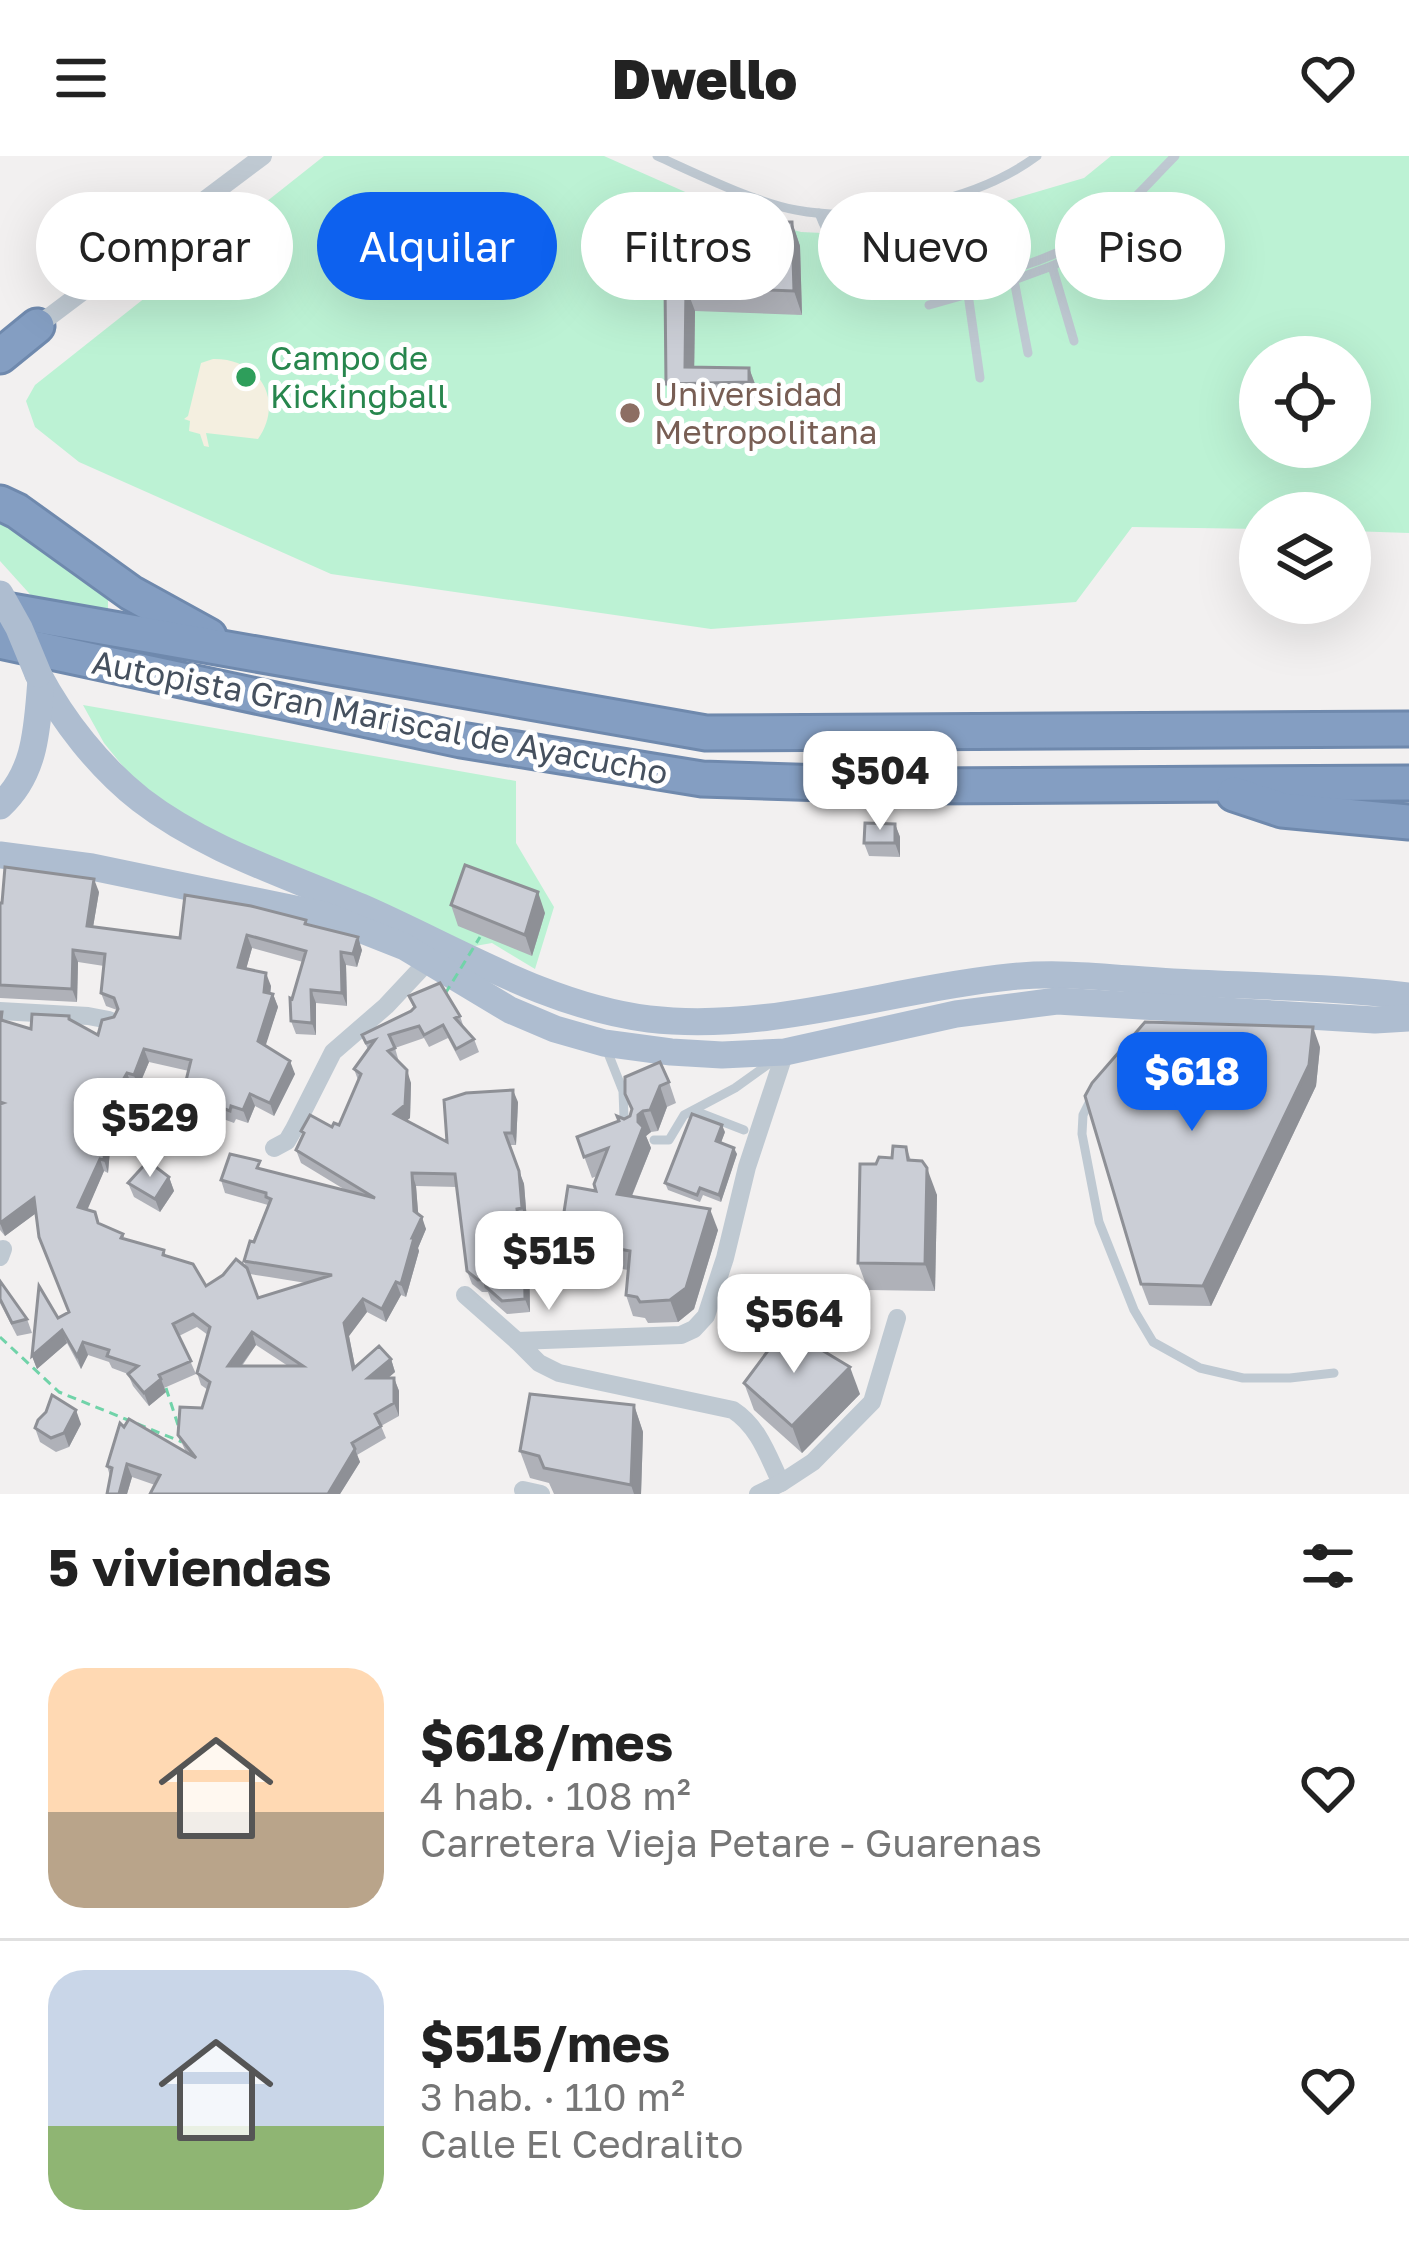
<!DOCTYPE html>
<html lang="es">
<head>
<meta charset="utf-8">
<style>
	body { margin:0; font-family:"Golos Text",sans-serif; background:#f6f6f6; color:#222; height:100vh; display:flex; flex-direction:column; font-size:45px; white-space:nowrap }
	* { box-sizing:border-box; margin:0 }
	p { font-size:39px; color:#767676 }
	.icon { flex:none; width:66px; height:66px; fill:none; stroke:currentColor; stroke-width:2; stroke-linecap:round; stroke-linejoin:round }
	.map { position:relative; height:1338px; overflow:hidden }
	.panel { display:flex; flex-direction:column; background:#fff; flex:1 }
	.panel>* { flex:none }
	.hud { position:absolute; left:36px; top:36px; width:1338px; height:108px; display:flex; gap:24px }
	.controls { position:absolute; left:1239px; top:180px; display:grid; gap:24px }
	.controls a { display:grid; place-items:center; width:132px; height:132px; border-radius:50%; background:#fff; box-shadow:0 12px 48px #0002; font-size:60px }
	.price { position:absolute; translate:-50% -102px; padding:0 27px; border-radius:24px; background:#fff; color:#222; font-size:39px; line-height:78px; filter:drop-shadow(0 3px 6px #0008) }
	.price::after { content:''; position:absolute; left:50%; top:72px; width:36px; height:27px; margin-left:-18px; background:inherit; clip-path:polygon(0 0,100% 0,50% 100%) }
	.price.selected { background:#0d61ef; color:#fff }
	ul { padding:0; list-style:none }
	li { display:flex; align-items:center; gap:36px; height:300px; padding:0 48px }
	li+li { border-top:3px solid #e0e0e0 }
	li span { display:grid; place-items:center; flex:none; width:336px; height:240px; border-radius:36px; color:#555 }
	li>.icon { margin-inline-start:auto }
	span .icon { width:144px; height:144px; fill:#fffc; stroke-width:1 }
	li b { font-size:51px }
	h2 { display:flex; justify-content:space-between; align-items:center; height:144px; padding:0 48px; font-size:51px }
	.pill { padding:0 42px; border-radius:54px; background:#fff; box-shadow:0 12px 48px #0002; font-size:42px; line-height:108px }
	.pill.selected { background:#0d61ef; color:#fff }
	header { display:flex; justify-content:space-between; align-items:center; height:156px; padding:0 48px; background:#fff; font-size:54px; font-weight:800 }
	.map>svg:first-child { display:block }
	.green { fill:#bcf2d4; fill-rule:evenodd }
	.sand { fill:#f4efe0 }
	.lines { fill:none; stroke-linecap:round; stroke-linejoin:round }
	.motorway-casing { stroke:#6f89ad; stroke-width:39 }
	.path { stroke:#71d3a9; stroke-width:3; stroke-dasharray:9 6; stroke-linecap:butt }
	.service { stroke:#bfc9d2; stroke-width:9 }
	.minor { stroke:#bfc9d2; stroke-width:18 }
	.primary { stroke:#aebdd0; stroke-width:27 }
	.motorway { stroke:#849ec2; stroke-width:33 }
	.path-bridge { stroke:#71d3a9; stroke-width:3; stroke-dasharray:9 6; stroke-linecap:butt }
	.primary-bridge { stroke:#aebdd0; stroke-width:27 }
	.wall { fill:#afb1b8; fill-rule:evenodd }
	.shaded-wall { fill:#8e9096 }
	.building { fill:#cbced6; stroke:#8e9096; stroke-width:3; fill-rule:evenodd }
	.leisure-dot { fill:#2e9e5b; stroke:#fff; stroke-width:4.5 }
	.education-dot { fill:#8d6e63; stroke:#fff; stroke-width:4.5 }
	.labels { text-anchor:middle; stroke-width:10; stroke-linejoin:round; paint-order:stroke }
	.leisure-label { font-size:33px; fill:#27864d; stroke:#fff; text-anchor:start }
	.education-label { font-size:33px; fill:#785e54; stroke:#fff; text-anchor:start }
	.street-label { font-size:33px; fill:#46515f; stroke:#fff }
</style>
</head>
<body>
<header><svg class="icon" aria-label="menu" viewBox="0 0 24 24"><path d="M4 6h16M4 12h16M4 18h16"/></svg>Dwello<svg class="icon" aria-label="heart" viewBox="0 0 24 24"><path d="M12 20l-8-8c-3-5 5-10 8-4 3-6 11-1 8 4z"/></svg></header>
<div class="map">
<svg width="1409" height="1338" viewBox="0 0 1409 1338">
	<rect width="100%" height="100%" fill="#f2f0f0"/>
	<g class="green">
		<path d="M324 0H604L735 58 801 76 888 80 1084 22 1111 0H1409V377L1350 375V357H1260V373L1132 371 1076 446 711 473 331 418 79 306 35 271 26 245 35 229ZM1260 201H1350V291H1260Z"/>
		<path d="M0 363 108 436V461L37 446 0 405Z"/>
		<path d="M83 549 516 625V687L554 751 535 813 492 787 475 790 453 782 195 670 130 619 104 587Z"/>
	</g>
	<path class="sand" d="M213 203C259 202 285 244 258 283L206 277 209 291 204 290 200 278 189 275 190 265 184 263 188 260 201 207Z"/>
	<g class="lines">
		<g class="motorway-casing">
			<g id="motorway">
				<path d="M0 200 37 170"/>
				<path d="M0 347 17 355 131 437 209 480"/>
				<path d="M0 453 706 577 1409 573"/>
				<path d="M0 485 461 584 702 623 921 630 1409 627"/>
				<path d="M1234 638 1282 654 1409 666"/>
			</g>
		</g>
		<g class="path">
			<path d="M0 1181 59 1236 182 1286"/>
			<path d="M166 1232 178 1269"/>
		</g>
		<g class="service">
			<path d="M657 0C697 18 754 46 796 54 869 68 978 44 1037 0"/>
			<path d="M819 57C828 82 850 116 876 126 928 146 1061 105 1103 71 1129 50 1152 23 1175 0"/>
			<path d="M1052 110 1083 95"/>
			<path d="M1014 124 1052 110 1074 185"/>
			<path d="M968 138 1014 124 1028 197"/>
			<path d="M929 149 968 138 980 222"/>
			<path d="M606 892 623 935 624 961 629 972"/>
			<path d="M1091 943 1083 959 1082 978 1099 1066 1134 1154 1153 1186 1200 1212 1243 1222H1290L1334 1217"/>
			<path d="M695 955 744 974"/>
			<path d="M654 984H669L684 959 735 932 774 904"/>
		</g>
		<g class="minor">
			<path d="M30 172 37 170 263 0"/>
			<path d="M0 855 88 860 109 864"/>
			<path d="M274 992 287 985 294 973 333 896 386 850 430 803"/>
			<path d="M0 1101 3 1093"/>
			<path d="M465 1139 517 1185"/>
			<path d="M781 1327C768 1300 759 1271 733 1254L559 1217 539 1207 517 1185 681 1179 694 1173 706 1160 725 1102 747 1011 785 896"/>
			<path d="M523 1334 541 1338"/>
			<path d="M758 1338 781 1327 813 1306 872 1246 897 1162"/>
		</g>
		<g class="primary">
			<path d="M38 518C63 565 99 611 141 644 206 694 287 719 361 751 455 792 546 850 649 863 770 877 889 833 1009 821 1063 815 1119 823 1173 826 1252 830 1330 831 1409 840"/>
			<path d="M0 650C37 616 37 570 41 524"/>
			<path d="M0 699 92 711 324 759 405 791 510 854 555 873 604 887 671 896 722 899 785 896 956 858 1057 845 1375 864 1409 862"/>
		</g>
		<use href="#motorway" class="motorway"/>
		<path class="path-bridge" d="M445 838 480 781"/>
		<path class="primary-bridge" d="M0 438 19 472 38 518"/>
	</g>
	<g class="wall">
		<path d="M792 66 800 90 802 159 695 155 694 211 749 212 758 236 757 250 674 252 666 228 685 128Z"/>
		<path d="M895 668 900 681V701L869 700 864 687Z"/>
		<path d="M99 736 93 771 180 782 306 764 308 769 362 794 357 811 346 809 347 850 316 847V879L296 878 291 865 292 843 303 806 252 792 246 813 271 830 270 838H273L278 851 265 889 295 918 274 960 255 950 248 967 236 963 234 967 188 950 183 937 189 915 149 906 138 932 132 930 122 947 139 962 133 996 111 982 108 1017 104 1015 87 1053 100 1068 123 1078 125 1083 164 1094 166 1100 206 1130 246 1111 244 1105 268 1049 225 1037 221 1024 263 1014 347 1035 301 1007 296 994 303 980 301 975 339 969 358 924 354 913 368 894 362 879 414 853 409 840 460 860 464 872 474 883 479 896 460 905 448 882 429 891 424 882 395 892 399 906 411 927 410 962 406 964 447 986 518 946 516 989H510L524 1028 527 1065 522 1066 524 1087 529 1099 530 1156 507 1158 491 1144 488 1136H482L472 1128 467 1115 457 1031 416 1030 418 1058 426 1073 418 1092 419 1095 406 1141 401 1139 386 1166 367 1156 349 1180 355 1211 391 1203 395 1216 388 1222H394L399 1235V1260L381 1270 386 1282 357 1299 360 1306 340 1338H150L155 1329 132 1321 127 1338H107L110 1320 107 1310 124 1271 186 1296 178 1279 202 1252 208 1234 201 1229 197 1217 208 1179 197 1171 179 1180 196 1218 164 1232 166 1236 149 1250 133 1230 128 1218 112 1212 109 1206 88 1199 81 1213 67 1187 37 1213 32 1200 58 1162 69 1157 36 1057 5 1080 0 1074V856L5 866 31 873 69 860 71 864 98 879 117 854 106 850 101 837 104 810 78 806 77 846 0 842V747ZM250 1118 269 1121 306 1127 258 1142ZM256 1189 288 1210H242Z"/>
		<path d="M451 749 545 757 532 800 458 770Z"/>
		<path d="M1320 891 1316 930 1211 1150 1149 1149 1141 1128Z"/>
		<path d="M669 926 676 947 667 951 658 975 651 976 646 980 651 992 632 1040 718 1074 694 1153 678 1166 648 1167 645 1162 633 1160 626 1139 628 1114 567 1103 560 1082 596 1035 597 1020 592 1022 577 981 630 960 632 955 625 938Z"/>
		<path d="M147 960 180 969 167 984 152 974Z"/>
		<path d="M725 976 721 986 737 998 721 1046 703 1039 700 1046 668 1034 665 1027Z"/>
		<path d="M906 991 911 1004 937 1039 935 1135 868 1134 858 1107 876 1008 892 1002Z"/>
		<path d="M169 1021 174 1035 160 1056 134 1041 128 1027Z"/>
		<path d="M0 1125 27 1163 32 1177 17 1180 0 1147Z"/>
		<path d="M744 1227 860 1238 802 1297 754 1254Z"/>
		<path d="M634 1249 643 1276 641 1338H554L549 1327 530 1322 520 1295Z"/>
		<path d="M81 1268 69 1291 56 1296 40 1286 35 1272Z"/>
	</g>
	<g class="shaded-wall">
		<path d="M792 66 800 90 802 159 794 135Z"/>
		<path d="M686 131 695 155 694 227 685 211Z"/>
		<path d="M749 212 758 236 757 250 749 226Z"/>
		<path d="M895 668 900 681V701L895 687Z"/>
		<path d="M94 723 99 736 91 783 87 770Z"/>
		<path d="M538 736 545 757 532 800 525 779Z"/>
		<path d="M247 779 252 792 243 824 238 811Z"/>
		<path d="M358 781 362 794 357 811 353 798Z"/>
		<path d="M73 794 78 806 77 846 72 833Z"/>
		<path d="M341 796 346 809 347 850 342 837Z"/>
		<path d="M266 817 271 830 269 849 264 836Z"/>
		<path d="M311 834 316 847V879L312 867Z"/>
		<path d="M273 838 278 851 263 898 258 885Z"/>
		<path d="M1313 871 1320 891 1316 930 1211 1150 1203 1130Z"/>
		<path d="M144 893 149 906 138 932 134 919Z"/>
		<path d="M290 905 295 918 274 960 270 947Z"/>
		<path d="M407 914 411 927 410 962 399 971 394 958Z"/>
		<path d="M127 917 132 930 116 958 111 945Z"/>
		<path d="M660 930 667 951 658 975 650 954Z"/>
		<path d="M513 934 518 946 516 989 512 977Z"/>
		<path d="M250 938 255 950 248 967 243 954Z"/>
		<path d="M134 949 139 962 133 996 128 983Z"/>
		<path d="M175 955 180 969 167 984 162 971Z"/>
		<path d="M643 955 651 976 646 980 651 992 624 1059 617 1038 638 966V959Z"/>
		<path d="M106 969 111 982 108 1017 104 1004Z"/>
		<path d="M722 969 725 976 719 992 716 985Z"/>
		<path d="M734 992 737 998 721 1046 719 1039Z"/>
		<path d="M100 1003 104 1015 83 1064 78 1051Z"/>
		<path d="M927 1012 937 1039 935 1135 925 1108Z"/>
		<path d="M519 1015 524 1028 527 1065 522 1052Z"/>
		<path d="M412 1017 416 1030 419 1067 422 1061 426 1073 418 1092 419 1095 406 1141 401 1128 414 1055Z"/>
		<path d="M169 1021 174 1035 160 1056 155 1043Z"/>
		<path d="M34 1042 39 1055 5 1080 0 1067Z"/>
		<path d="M517 1053 522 1066 524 1089V1087L529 1099 530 1156 525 1143Z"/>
		<path d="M710 1053 718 1074 694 1153 678 1166 670 1144Z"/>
		<path d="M396 1126 401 1139 386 1166 382 1153Z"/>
		<path d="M363 1143 367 1156 349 1180 358 1225 353 1213 344 1167Z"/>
		<path d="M62 1174 67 1187 37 1213 32 1200Z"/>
		<path d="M252 1176 256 1189 232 1222 228 1210Z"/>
		<path d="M83 1186 88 1199 81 1213 77 1200Z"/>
		<path d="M391 1203 395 1216 373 1235 368 1222Z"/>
		<path d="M850 1211 860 1238 802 1297 792 1270Z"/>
		<path d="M394 1222 399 1235V1260L394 1247Z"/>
		<path d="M161 1223 166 1236 149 1250 144 1237Z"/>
		<path d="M634 1249 643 1276 641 1338H634L631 1329Z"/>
		<path d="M76 1254 81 1268 69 1291 64 1277Z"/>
		<path d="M355 1293 360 1306 340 1338H328Z"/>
		<path d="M127 1308 132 1321 127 1338H119Z"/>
	</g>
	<g class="building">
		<path d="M687 66H792L794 135 686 131 685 211 749 212V226L666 228 665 128H685L682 82Z"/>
		<path d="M865 667 895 668V687H864Z"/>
		<path d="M465 709 538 736 525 779 451 749Z"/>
		<path d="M5 711 94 723 87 770 180 782 185 739 251 750 306 764 305 768 358 781 353 798 341 796 342 837 311 834 312 867 291 865 290 842 292 843 306 795 247 779 238 811 266 817 264 836 273 838 258 885 290 905 270 947 250 938 243 954 231 950 230 955 183 937 191 904 144 893 134 919 127 917 111 945 134 949 128 983 106 969 104 1004 100 1003 78 1051 95 1056 98 1067 123 1078 121 1082 164 1094 163 1099 193 1108 206 1130 223 1119 236 1103 247 1112 258 1142 332 1119 244 1105 250 1085 254 1086 271 1043 266 1041V1037L221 1024 230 998 260 1005 257 1012 375 1042 296 994 304 977 301 975 310 959 332 971 334 967 339 969 361 918 354 913 375 884 366 887 362 879 411 855 415 851 409 840 440 827 460 860 455 862 474 883 456 893 443 869 424 879 419 870 389 879 395 892 388 895 407 914 405 949 394 958 447 986 444 944 466 937 513 934 512 977H505L519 1015 522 1052 517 1053 521 1087H524L525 1143 502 1145 486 1131 485 1123 478 1124 467 1115 455 1018 412 1017 414 1055 422 1061 412 1082H414L401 1128 396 1126 382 1153 363 1143 344 1167 353 1213 379 1190 391 1203 368 1222H394V1247L375 1258 381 1270 352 1287 355 1293 328 1338H150L160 1319 127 1308 119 1338H107L112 1312 107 1310 120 1267 124 1271 129 1263 196 1302 178 1279 180 1251 202 1252 210 1226 197 1217 210 1171 193 1158 173 1168 191 1205 159 1219 161 1223 144 1237 128 1218 138 1210 107 1200 109 1194 83 1186 77 1200 62 1174 32 1200 39 1130 58 1162 69 1156 39 1081 34 1042 0 1067V948L3 947 0 946V856H2L1 864 31 873 32 858 69 860V863L98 879 102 864 114 861 118 853 114 842 101 837 105 798 73 794 72 833 0 829V747H2ZM252 1176 303 1210H228Z"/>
		<path d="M1145 866 1313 871 1309 909 1203 1130 1141 1128 1085 940 1092 927Z"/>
		<path d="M660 906 669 926 660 930 650 954 643 955 638 959V966L643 971 617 1038 710 1053 686 1132 670 1144 640 1146 637 1141 626 1139 630 1095 560 1082 568 1030 596 1035 594 1028 608 992 584 1001 577 981 619 965 617 960 624 963 630 960 632 953 625 938V921Z"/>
		<path d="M156 952 175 955 162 971 147 960Z"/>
		<path d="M692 958 722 969 716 985 734 992 719 1039 700 1032 697 1039 665 1027Z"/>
		<path d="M893 990 906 991 908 1004 922 1005 927 1012 925 1108 858 1107 860 1008H876L879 1001 892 1002Z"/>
		<path d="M148 1005 169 1021 155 1043 128 1027Z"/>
		<path d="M0 1125 27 1163 12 1167 0 1143Z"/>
		<path d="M785 1172 850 1211 792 1270 744 1227Z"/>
		<path d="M530 1238 634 1249 631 1329 544 1312 539 1300 520 1295Z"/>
		<path d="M52 1239 76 1254 64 1277 51 1282 35 1272 38 1264 46 1256Z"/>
	</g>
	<circle class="leisure-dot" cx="246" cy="221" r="12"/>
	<circle class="education-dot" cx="630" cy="257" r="12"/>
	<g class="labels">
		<g class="leisure-label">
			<text x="270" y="214">Campo de<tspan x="270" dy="38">Kickingball</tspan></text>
		</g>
		<g class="education-label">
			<text x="654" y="250">Universidad<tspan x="654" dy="38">Metropolitana</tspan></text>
		</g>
		<g class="street-label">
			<text transform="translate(380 561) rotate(11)" y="12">Autopista Gran Mariscal de Ayacucho</text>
		</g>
	</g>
</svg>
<div class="controls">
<a><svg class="icon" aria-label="locate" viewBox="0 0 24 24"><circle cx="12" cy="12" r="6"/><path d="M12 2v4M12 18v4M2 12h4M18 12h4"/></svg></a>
<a><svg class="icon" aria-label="layers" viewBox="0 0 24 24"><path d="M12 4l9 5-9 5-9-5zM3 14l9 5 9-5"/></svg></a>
</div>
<b class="price" style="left:880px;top:677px">$504</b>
<b class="price selected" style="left:1192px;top:978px">$618</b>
<b class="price" style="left:150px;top:1024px">$529</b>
<b class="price" style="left:549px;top:1157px">$515</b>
<b class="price" style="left:794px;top:1220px">$564</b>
<div class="hud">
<a class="pill">Comprar</a>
<a class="pill selected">Alquilar</a>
<a class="pill">Filtros</a>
<a class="pill">Nuevo</a>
<a class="pill">Piso</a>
</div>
</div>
<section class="panel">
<h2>5 viviendas<svg class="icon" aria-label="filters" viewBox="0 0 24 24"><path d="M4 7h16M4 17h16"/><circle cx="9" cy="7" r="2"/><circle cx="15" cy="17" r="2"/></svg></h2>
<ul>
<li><span style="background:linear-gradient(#ffd9b3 60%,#b9a48a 0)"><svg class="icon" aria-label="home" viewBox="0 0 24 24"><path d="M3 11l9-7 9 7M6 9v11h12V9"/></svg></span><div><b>$618/mes</b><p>4 hab. · 108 m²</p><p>Carretera Vieja Petare - Guarenas</p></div><svg class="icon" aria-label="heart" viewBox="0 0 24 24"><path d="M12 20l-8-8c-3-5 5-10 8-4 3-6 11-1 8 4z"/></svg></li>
<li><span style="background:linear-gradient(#c9d6e8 65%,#8fb573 0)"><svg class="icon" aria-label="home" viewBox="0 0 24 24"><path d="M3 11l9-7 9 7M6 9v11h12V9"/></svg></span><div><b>$515/mes</b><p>3 hab. · 110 m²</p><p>Calle El Cedralito</p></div><svg class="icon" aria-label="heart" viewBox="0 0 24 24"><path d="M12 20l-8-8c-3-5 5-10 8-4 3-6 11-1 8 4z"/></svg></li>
</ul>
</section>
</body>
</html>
